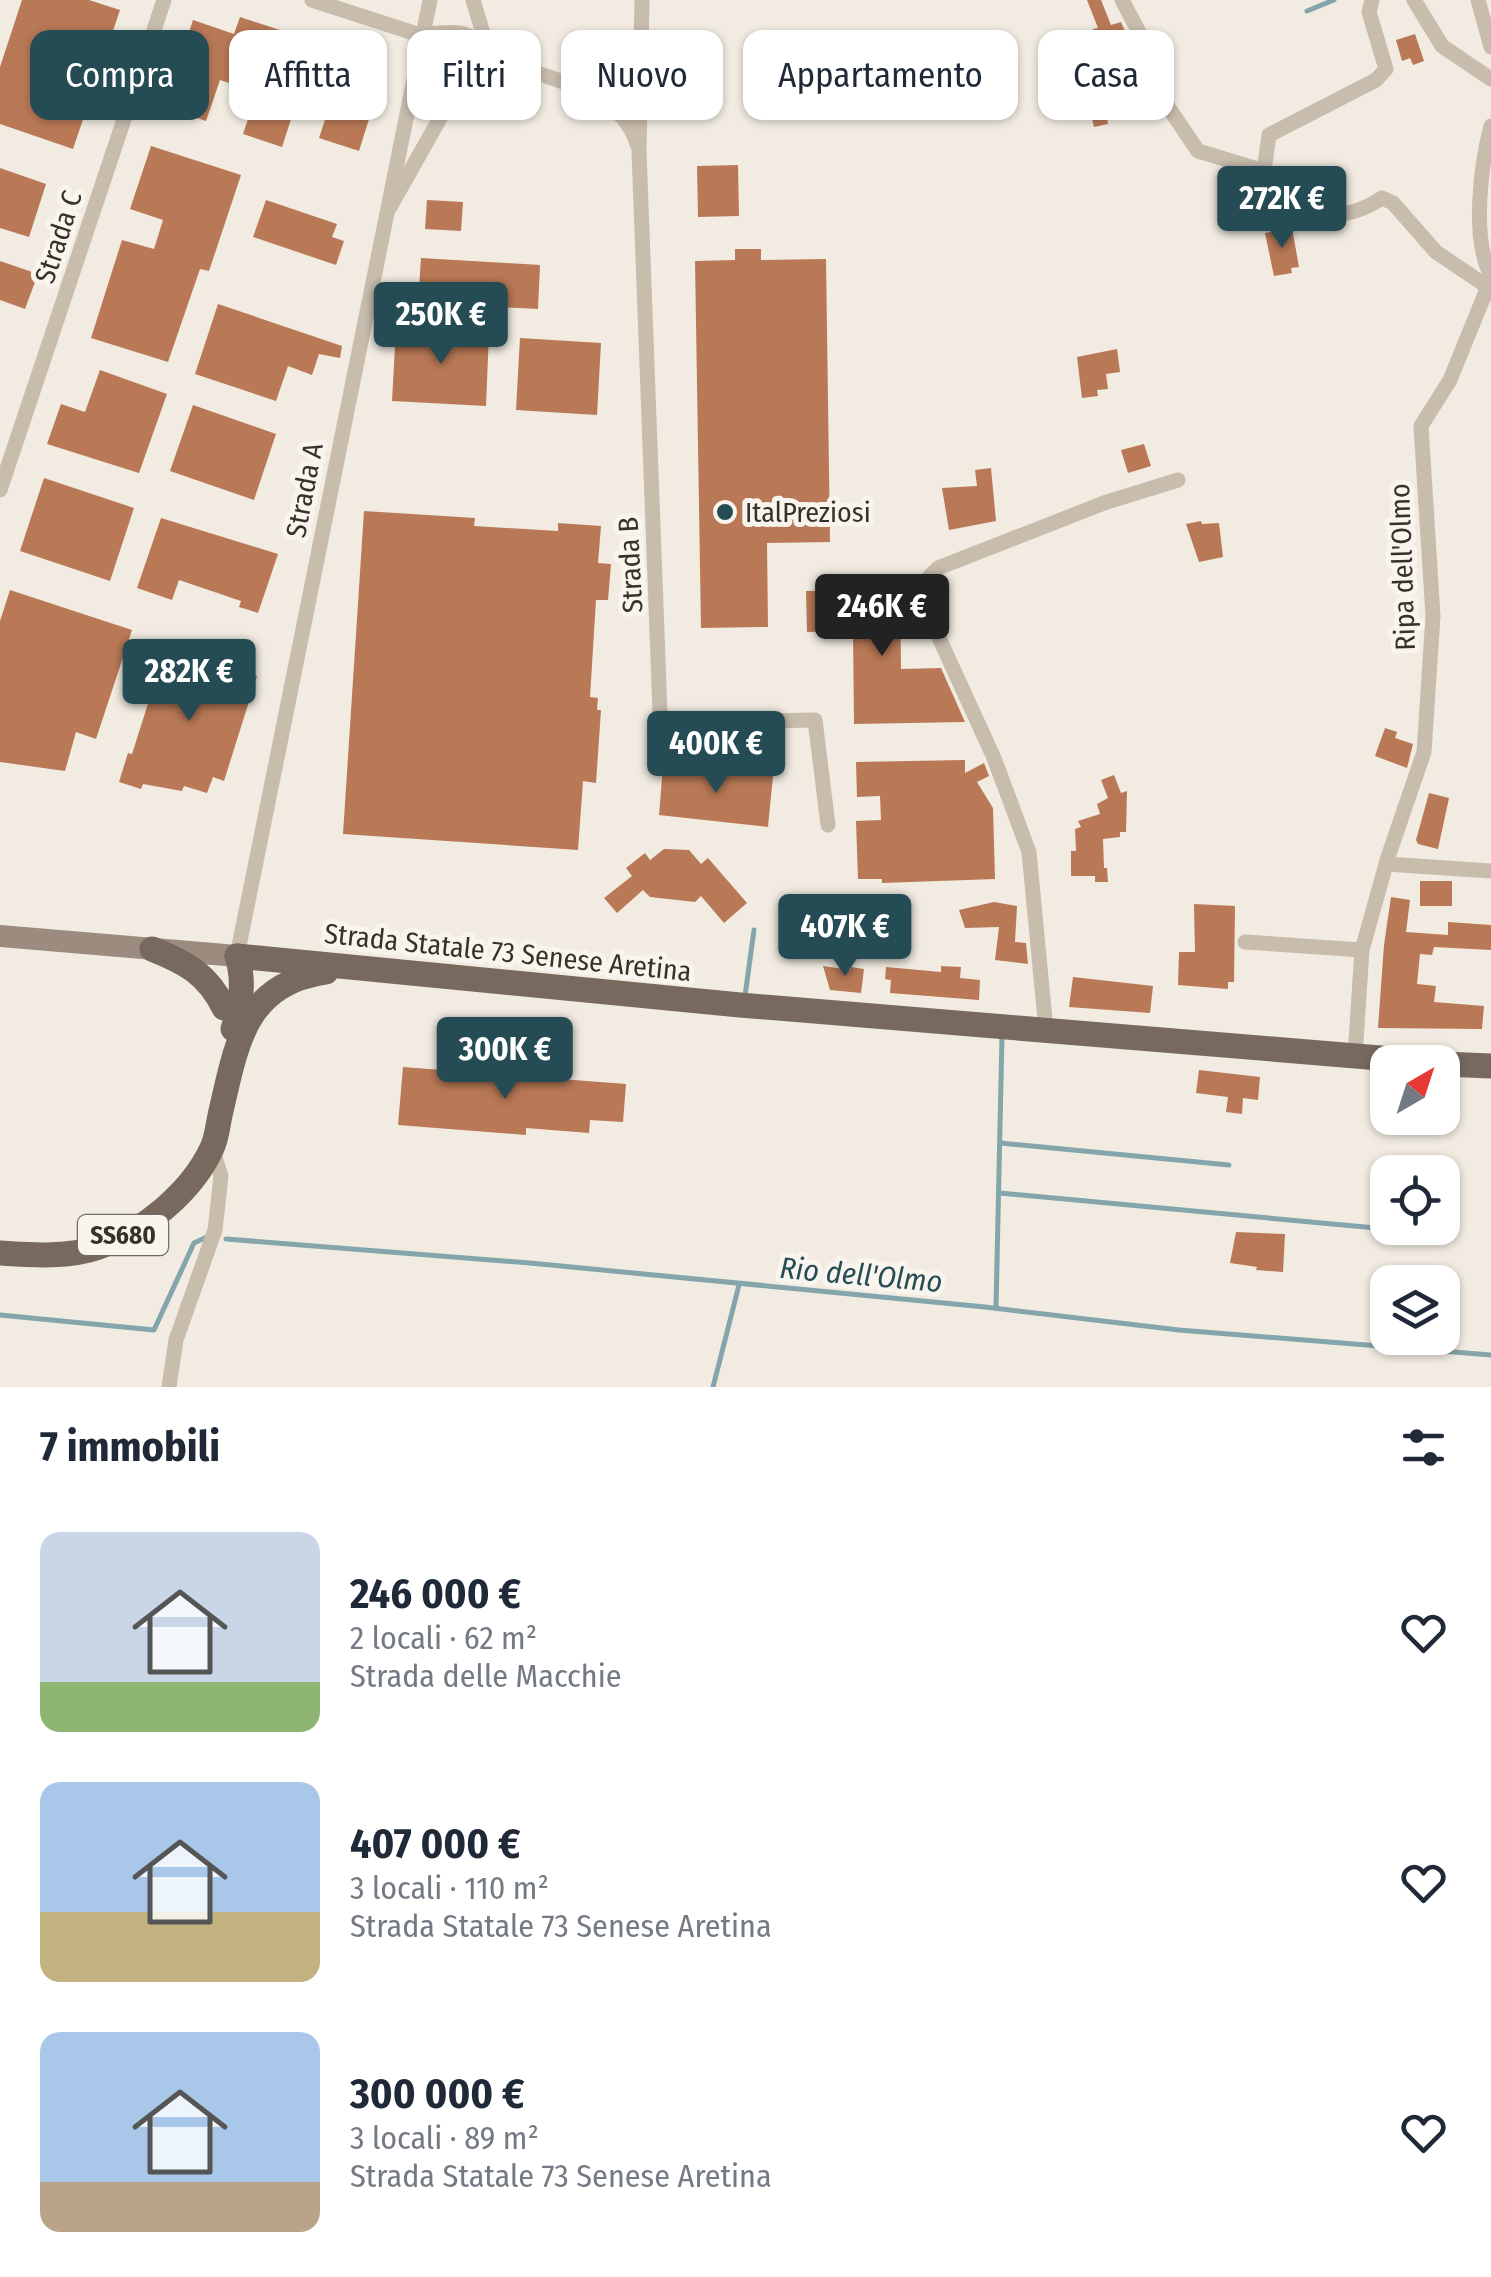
<!DOCTYPE html>
<html lang="it">
<head>
<meta charset="utf-8">
<style>
	body { margin:0; font-family:"Fira Sans Condensed",sans-serif; background:#f6f6f7; color:#1f2937; height:100vh; display:flex; flex-direction:column; font-size:38px; white-space:nowrap }
	* { box-sizing:border-box; margin:0 }
	p { font-size:32px; color:#747a83 }
	.icon { flex:none; width:55px; height:55px; fill:none; stroke:currentColor; stroke-width:2; stroke-linecap:round; stroke-linejoin:round }
	.map { position:relative; height:1387px; overflow:hidden }
	.details { display:flex; flex-direction:column; background:#fff; flex:1 }
	.details>* { flex:none }
	.guide { position:absolute; left:30px; top:30px; width:1432px; height:90px; display:flex; gap:20px }
	.needle { width:65px; rotate:39deg }
	.fabs { position:absolute; left:1370px; top:1045px; display:grid; gap:20px }
	.fabs a { display:grid; place-items:center; width:90px; height:90px; border-radius:20px; background:#fff; box-shadow:0 2px 8px #0004; font-size:50px }
	.price { position:absolute; translate:-50% -85px; padding:0 22px; border-radius:10px; background:#254c54; color:#fff; font-size:32px; line-height:65px; filter:drop-shadow(0 2px 5px #0008) }
	.price::after { content:''; position:absolute; left:50%; top:60px; width:30px; height:22px; margin-left:-15px; background:inherit; clip-path:polygon(0 0,100% 0,50% 100%) }
	.price.on { background:#222; color:#fff }
	ul { padding:0; list-style:none }
	li { display:flex; align-items:center; gap:30px; height:250px; padding:0 40px }
	li span { display:grid; place-items:center; flex:none; width:280px; height:200px; border-radius:20px; color:#555 }
	li>.icon { margin-inline-start:auto }
	span .icon { width:120px; height:120px; fill:#fffc; stroke-width:1 }
	li b { font-size:42px }
	h2 { display:flex; justify-content:space-between; align-items:center; height:120px; padding:0 40px; font-size:42px }
	.tag { padding:0 35px; border-radius:20px; background:#fff; box-shadow:0 2px 8px #0004; font-size:35px; line-height:90px }
	.tag.on { background:#254c54; color:#fff }
	.map>svg:first-child { display:block }
	.lines { fill:none; stroke-linecap:round; stroke-linejoin:round }
	.stream { stroke:#83a5ab; stroke-width:5 }
	.building { fill:#b97956 }
	.minor { stroke:#c8bcad; stroke-width:15 }
	.secondary { stroke:#9b8c7f; stroke-width:22 }
	.primary { stroke:#77695e; stroke-width:25 }
	.poi-dot { fill:#254c54; stroke:#f9f4ed; stroke-width:4 }
	.labels { text-anchor:middle; stroke-width:10; stroke-linejoin:round; paint-order:stroke }
	.shield { fill:#f9f4ed; stroke:#716b65; stroke-width:2.5 }
	.shield-label { font-size:25px; font-weight:bold; fill:#37302b }
	.street-label { font-size:28px; fill:#37302b; stroke:#f9f4ed }
	.poi-label { font-size:28px; fill:#37302b; stroke:#f9f4ed; text-anchor:start }
	.water-label { font-size:30px; font-style:italic; fill:#254c54; stroke:#f9f4ed }
</style>
</head>
<body>
<div class="map">
<svg width="1491" height="1387" viewBox="0 0 1491 1387">
	<rect width="100%" height="100%" fill="#f1ebe1"/>
	<g class="lines">
		<g class="stream">
			<path d="M1307 11 1334 0"/>
			<path d="M745 996 754 930"/>
			<path d="M1000 1143 1229 1165"/>
			<path d="M999 1193 1376 1228"/>
			<path d="M226 1239 530 1263 985 1307 1179 1330 1491 1355"/>
			<path d="M996 1308 1002 1036"/>
			<path d="M0 1315 154 1330 194 1243 207 1237"/>
			<path d="M713 1387 739 1285"/>
		</g>
	</g>
	<g class="building">
		<path d="M22 0H89L120 10 73 149 0 124V67Z"/>
		<path d="M1087 0H1101L1111 25 1121 22 1138 61 1109 68 1116 103 1105 105 1108 124 1094 127 1083 81 1073 83 1071 73 1064 75 1062 61 1069 59 1067 51 1083 48 1082 44 1096 40 1093 29 1098 28Z"/>
		<path d="M240 17 316 42 282 147 243 134 257 92 220 80 206 121 165 107 193 20 234 34Z"/>
		<path d="M1415 34 1424 61 1413 65 1410 58 1402 61 1396 40Z"/>
		<path d="M341 71 380 84 359 151 319 138Z"/>
		<path d="M151 146 241 175 209 271 200 269 168 362 91 338 122 240 154 249 163 220 130 209Z"/>
		<path d="M738 165 739 216 698 217 697 166Z"/>
		<path d="M0 168 46 184 29 237 0 228Z"/>
		<path d="M266 200 337 224 332 237 344 241 336 265 253 237Z"/>
		<path d="M427 200 463 202 461 231 425 229Z"/>
		<path d="M1292 228 1299 267 1291 268 1292 273 1274 276 1265 233Z"/>
		<path d="M735 249H761V260L826 259 830 542 767 543 768 627 701 628 695 261 735 260Z"/>
		<path d="M421 258 540 265 538 309 418 303Z"/>
		<path d="M0 261 38 274 25 309 0 300Z"/>
		<path d="M218 304 342 346 340 358 319 354 312 375 288 366 276 401 195 374Z"/>
		<path d="M396 328 489 333 486 406 392 401Z"/>
		<path d="M520 338 601 343 597 415 516 410Z"/>
		<path d="M1117 349 1120 372 1106 374 1108 389 1097 390 1098 396 1082 398 1077 357Z"/>
		<path d="M100 370 167 394 139 473 47 444 61 404 85 412Z"/>
		<path d="M193 405 276 434 254 500 170 471Z"/>
		<path d="M1144 444 1151 466 1128 473 1121 450Z"/>
		<path d="M991 468 996 521 949 530 942 488 977 486 975 470Z"/>
		<path d="M44 478 134 508 110 581 20 551Z"/>
		<path d="M364 511 475 518 474 526 558 531V523L601 526 598 563 611 564 608 600H596L590 697 598 698 597 710H601L596 783 583 781 578 850 343 834Z"/>
		<path d="M161 518 278 554 258 613 239 607 241 601 179 580 172 600 137 588Z"/>
		<path d="M1201 521 1202 524 1219 523 1223 557 1199 562 1186 524Z"/>
		<path d="M900 589 901 669 941 668 965 722 854 724 853 631 807 632 806 591Z"/>
		<path d="M10 590 132 630 96 739 76 732 65 771 0 762V621Z"/>
		<path d="M166 647 257 676 224 781 213 777 207 793 184 786 182 791 143 784 141 789 119 782 128 753 132 754Z"/>
		<path d="M1385 728 1397 732 1395 738 1413 744 1407 768 1375 756Z"/>
		<path d="M965 760V773L984 763 989 776 977 782 993 808 995 879 882 883V879H858L856 821 881 820 880 796 857 797 856 762Z"/>
		<path d="M663 766 773 776 768 827 659 815Z"/>
		<path d="M1114 775 1121 793 1127 791 1126 832H1120V837L1103 839 1104 868H1107L1108 882H1095V876H1071V851H1076L1075 829 1081 827 1078 821 1100 814 1097 804 1108 798 1101 780Z"/>
		<path d="M1429 793 1449 798 1438 849 1418 844 1416 840Z"/>
		<path d="M664 849 689 850 701 864 708 858 747 903 724 923 701 896 695 902 650 897 643 890 617 913 604 898 632 876 626 868 645 853 650 860Z"/>
		<rect x="1420" y="881" width="32" height="25"/>
		<path d="M1391 897 1410 900 1406 932 1448 935V922L1491 925V950L1434 947 1432 955 1420 954 1417 984 1436 986 1434 1002 1484 1006 1482 1029 1378 1028 1384 945Z"/>
		<path d="M994 902 1017 906 1015 942 1026 943 1028 964 995 960 999 927 965 928 959 910Z"/>
		<path d="M1194 904 1235 906 1234 982H1228V989L1178 985 1179 952H1195Z"/>
		<path d="M823 966 850 970 851 967 864 969 861 993 830 990Z"/>
		<path d="M941 966 961 967 960 978 980 980 979 1000 890 993 891 980 885 979 886 967 941 972Z"/>
		<path d="M1073 977 1153 986 1150 1013 1069 1007Z"/>
		<path d="M403 1067 626 1084 623 1122 590 1120 589 1133 526 1128V1135L398 1125Z"/>
		<path d="M1199 1070 1260 1077 1258 1100 1243 1098 1242 1114 1226 1112 1228 1097 1196 1093Z"/>
		<path d="M1236 1232 1285 1234 1283 1272 1256 1270 1257 1267 1230 1263Z"/>
	</g>
	<g class="lines">
		<g class="minor">
			<path d="M312 0 420 35 456 60 486 66 511 63"/>
			<path d="M473 0 486 43"/>
			<path d="M642 0 639 151 660 713 670 723 815 720 828 825"/>
			<path d="M1122 0 1148 49 1152 78 1162 98 1198 151 1264 171 1269 135 1376 80 1386 69 1369 12 1372 0"/>
			<path d="M1414 0 1442 46 1491 79"/>
			<path d="M1478 0 1491 47"/>
			<path d="M420 35C432 34 447 31 459 33 481 37 494 54 512 63 557 84 620 89 637 144"/>
			<path d="M594 94 640 76"/>
			<path d="M1491 126C1481 164 1471 239 1491 275"/>
			<path d="M1264 171C1302 210 1331 231 1382 198L1393 203 1436 252 1488 287"/>
			<path d="M390 207 457 88 486 66"/>
			<path d="M0 490 164 0"/>
			<path d="M1386 864 1491 871"/>
			<path d="M1245 942 1362 950"/>
			<path d="M237 956 430 0"/>
			<path d="M1046 1030 1029 852 994 758 924 605 920 586 938 568 1104 503 1178 480"/>
			<path d="M1355 1056 1362 950 1388 857 1424 752 1433 616 1421 426 1450 380 1491 279"/>
			<path d="M169 1387 176 1340 215 1230 221 1176 212 1148"/>
		</g>
		<path class="secondary" d="M0 936 237 956"/>
		<g class="primary">
			<path d="M152 949C185 962 208 974 224 1008"/>
			<path d="M237 956 740 1005 1428 1062"/>
			<path d="M233 1029C241 1003 245 982 237 956"/>
			<path d="M1442 1064 1491 1066"/>
			<path d="M0 1253C31 1255 69 1258 99 1247 143 1232 192 1192 212 1148 217 1138 218 1123 221 1111 237 1042 245 984 326 972"/>
		</g>
	</g>
	<circle class="poi-dot" cx="725" cy="512" r="10"/>
	<g class="labels">
		<rect class="shield" x="78" y="1215" width="90" height="40" rx="8"/>
		<g class="shield-label">
			<text x="123" y="1244">SS680</text>
		</g>
		<g class="street-label">
			<text transform="translate(58 237) rotate(-72)" y="10">Strada C</text>
			<text transform="translate(304 490) rotate(-79)" y="10">Strada A</text>
			<text transform="translate(630 565) rotate(-93)" y="10">Strada B</text>
			<text transform="translate(1402 567) rotate(-92)" y="10">Ripa dell'Olmo</text>
			<text transform="translate(508 952) rotate(6)" y="10">Strada Statale 73 Senese Aretina</text>
		</g>
		<g class="poi-label">
			<text x="745" y="522">ItalPreziosi</text>
		</g>
		<g class="water-label">
			<text transform="translate(861 1275) rotate(5)" y="10">Rio dell'Olmo</text>
		</g>
	</g>
</svg>
<div class="fabs">
<a><svg class="needle" viewBox="-14 -14 28 28"><path d="M0-13l5 13h-10z" fill="#e53935"/><path d="M0 13l5-13h-10z" fill="#747a83"/></svg></a>
<a><svg class="icon" aria-label="locate" viewBox="0 0 24 24"><circle cx="12" cy="12" r="6"/><path d="M12 2v4M12 18v4M2 12h4M18 12h4"/></svg></a>
<a><svg class="icon" aria-label="layers" viewBox="0 0 24 24"><path d="M12 4l9 5-9 5-9-5zM3 14l9 5 9-5"/></svg></a>
</div>
<b class="price" style="left:1282px;top:251px">272K €</b>
<b class="price" style="left:441px;top:367px">250K €</b>
<b class="price on" style="left:882px;top:659px">246K €</b>
<b class="price" style="left:189px;top:724px">282K €</b>
<b class="price" style="left:716px;top:796px">400K €</b>
<b class="price" style="left:845px;top:979px">407K €</b>
<b class="price" style="left:505px;top:1102px">300K €</b>
<div class="guide">
<a class="tag on">Compra</a>
<a class="tag">Affitta</a>
<a class="tag">Filtri</a>
<a class="tag">Nuovo</a>
<a class="tag">Appartamento</a>
<a class="tag">Casa</a>
</div>
</div>
<section class="details">
<h2>7 immobili<svg class="icon" aria-label="filters" viewBox="0 0 24 24"><path d="M4 7h16M4 17h16"/><circle cx="9" cy="7" r="2"/><circle cx="15" cy="17" r="2"/></svg></h2>
<ul>
<li><span style="background:linear-gradient(#c9d6e8 75%,#8fb573 0)"><svg class="icon" aria-label="home" viewBox="0 0 24 24"><path d="M3 11l9-7 9 7M6 9v11h12V9"/></svg></span><div><b>246 000 €</b><p>2 locali · 62 m²</p><p>Strada delle Macchie</p></div><svg class="icon" aria-label="heart" viewBox="0 0 24 24"><path d="M12 20l-8-8c-3-5 5-10 8-4 3-6 11-1 8 4z"/></svg></li>
<li><span style="background:linear-gradient(#a9c7e8 65%,#c2b280 0)"><svg class="icon" aria-label="home" viewBox="0 0 24 24"><path d="M3 11l9-7 9 7M6 9v11h12V9"/></svg></span><div><b>407 000 €</b><p>3 locali · 110 m²</p><p>Strada Statale 73 Senese Aretina</p></div><svg class="icon" aria-label="heart" viewBox="0 0 24 24"><path d="M12 20l-8-8c-3-5 5-10 8-4 3-6 11-1 8 4z"/></svg></li>
<li><span style="background:linear-gradient(#a9c7e8 75%,#b9a48a 0)"><svg class="icon" aria-label="home" viewBox="0 0 24 24"><path d="M3 11l9-7 9 7M6 9v11h12V9"/></svg></span><div><b>300 000 €</b><p>3 locali · 89 m²</p><p>Strada Statale 73 Senese Aretina</p></div><svg class="icon" aria-label="heart" viewBox="0 0 24 24"><path d="M12 20l-8-8c-3-5 5-10 8-4 3-6 11-1 8 4z"/></svg></li>
</ul>
</section>
</body>
</html>
